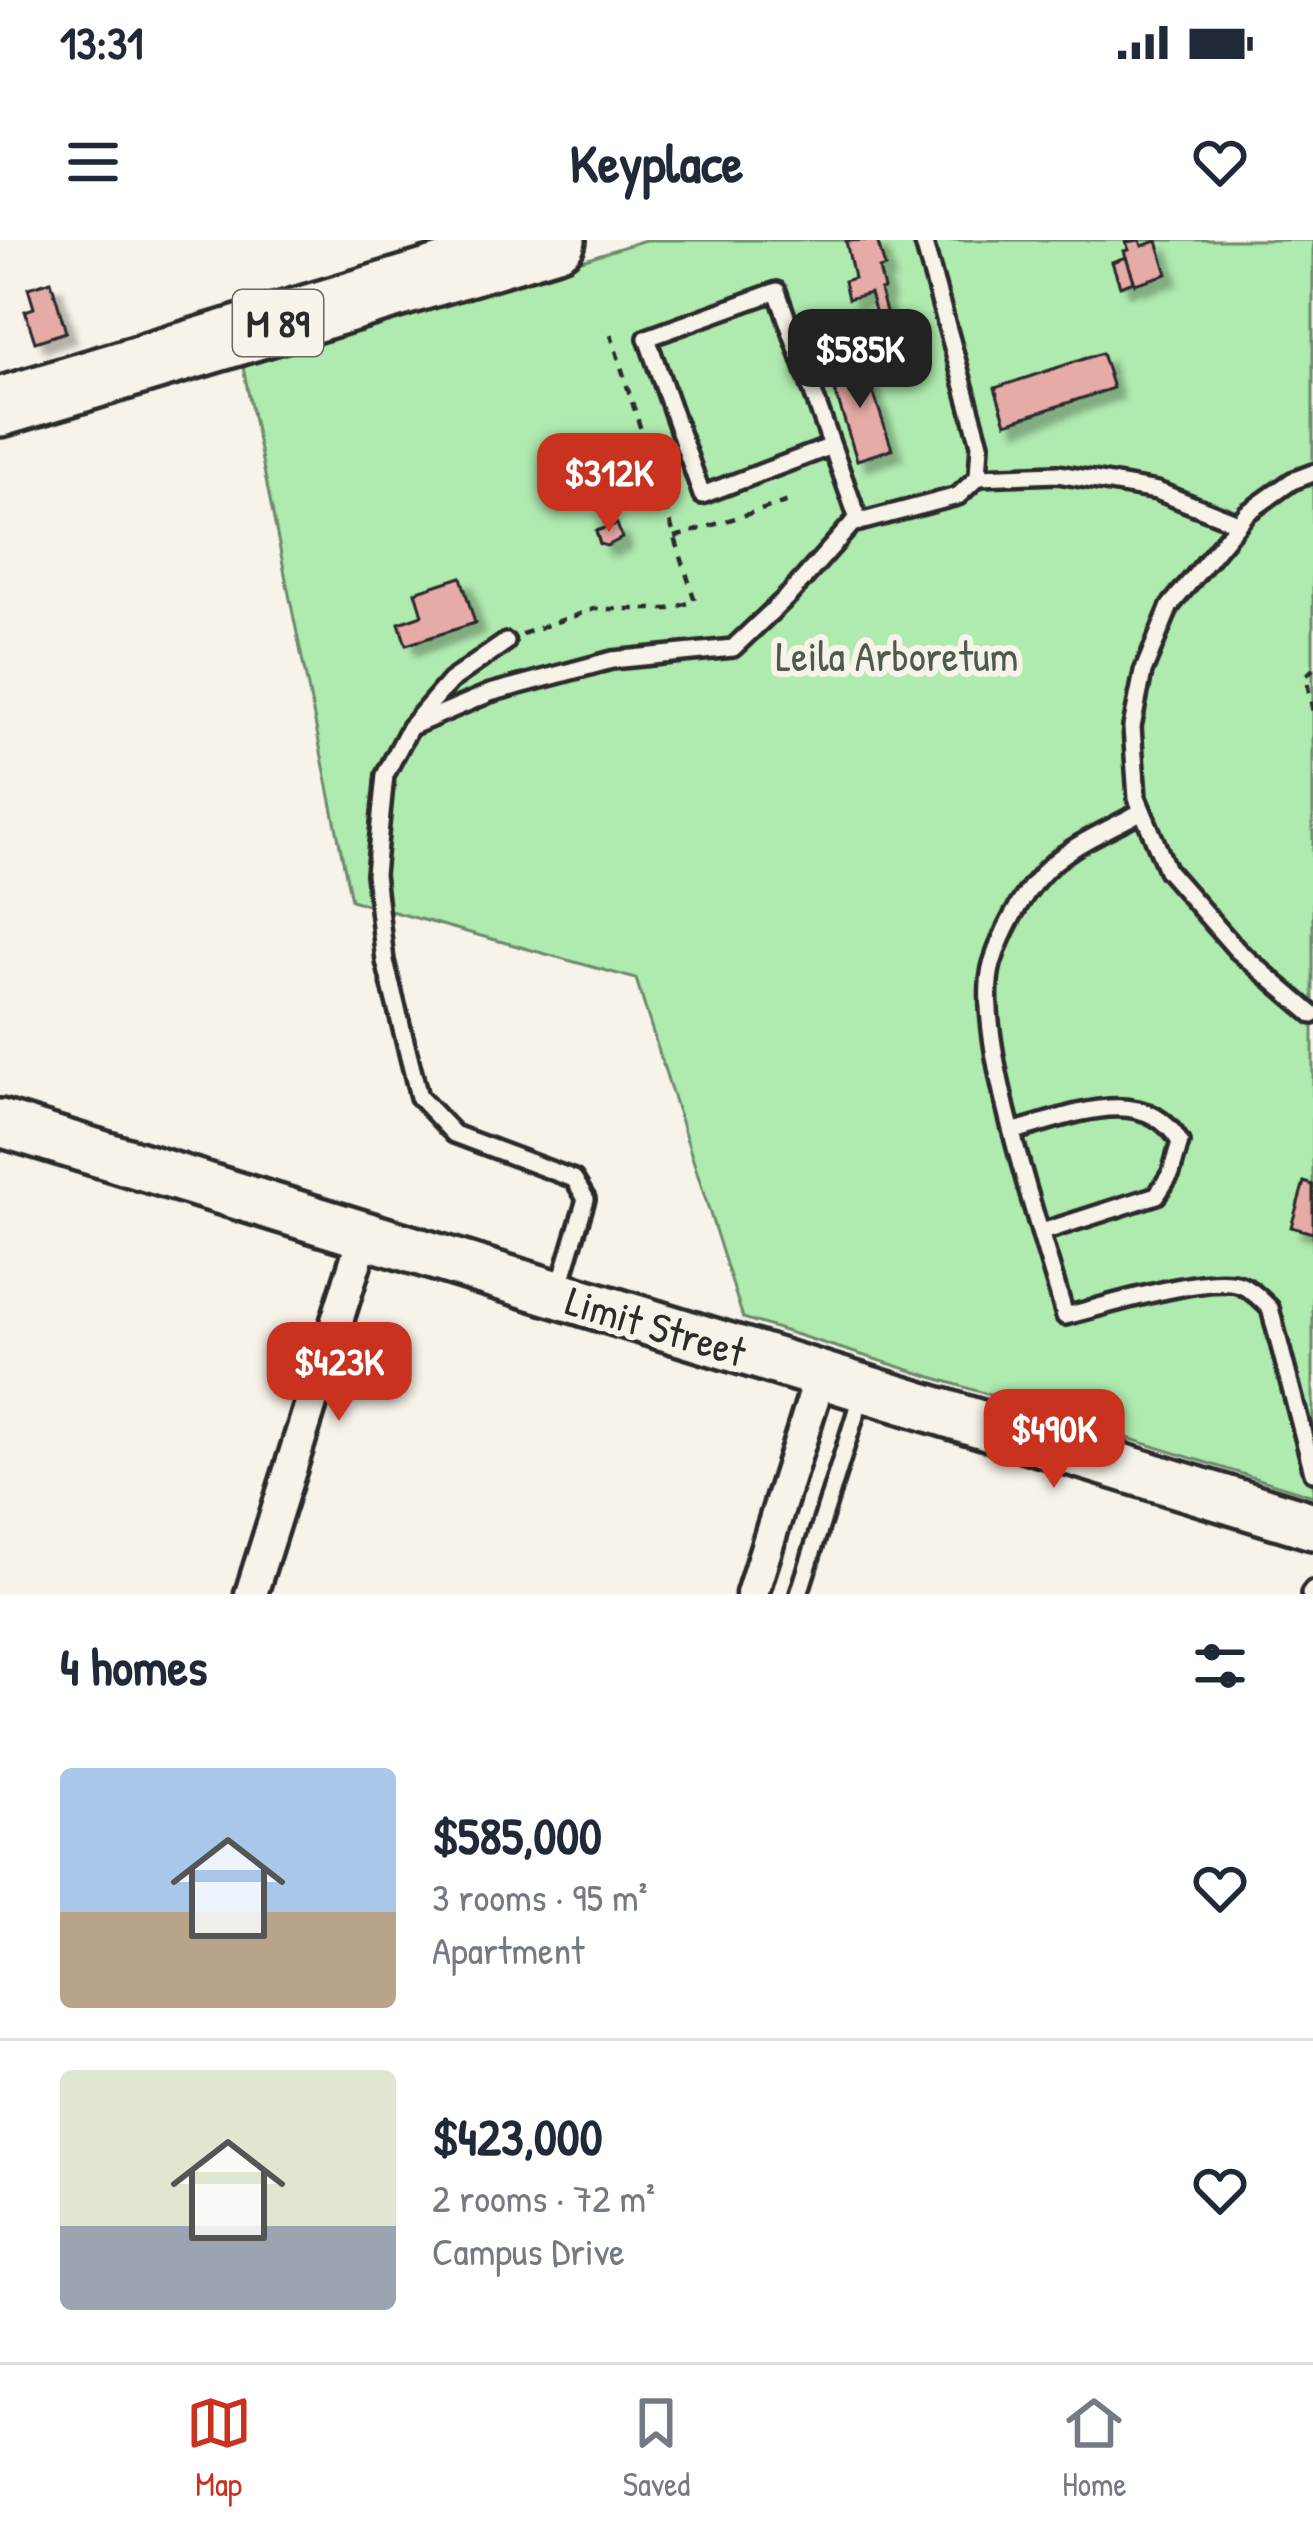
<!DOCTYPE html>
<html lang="en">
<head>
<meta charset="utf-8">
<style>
	body { margin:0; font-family:"Patrick Hand",sans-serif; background:#f6f6f7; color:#1f2937; height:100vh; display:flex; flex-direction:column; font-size:45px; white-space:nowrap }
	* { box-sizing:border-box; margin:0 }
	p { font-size:39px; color:#747a83 }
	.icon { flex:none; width:66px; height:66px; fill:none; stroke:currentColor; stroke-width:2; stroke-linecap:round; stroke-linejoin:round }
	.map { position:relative; height:1354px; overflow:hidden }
	.drawer { display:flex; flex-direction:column; background:#fff; flex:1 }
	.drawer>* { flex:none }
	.price { position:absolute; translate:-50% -102px; padding:0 27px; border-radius:24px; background:#c8321e; color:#fff; font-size:39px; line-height:78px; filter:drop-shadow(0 3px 6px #0008) }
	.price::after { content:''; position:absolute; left:50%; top:72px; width:36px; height:27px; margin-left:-18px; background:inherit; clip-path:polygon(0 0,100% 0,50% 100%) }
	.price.selected { background:#222; color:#fff }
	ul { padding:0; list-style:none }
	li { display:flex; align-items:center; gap:36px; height:300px; padding:0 60px }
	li+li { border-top:3px solid #e0e1e3 }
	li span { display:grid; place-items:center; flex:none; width:336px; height:240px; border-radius:12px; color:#555 }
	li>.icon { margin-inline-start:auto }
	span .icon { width:144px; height:144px; fill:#fffc; stroke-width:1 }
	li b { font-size:51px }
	h2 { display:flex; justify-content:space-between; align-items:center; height:144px; padding:0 60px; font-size:51px }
	.status { display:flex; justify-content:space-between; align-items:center; height:84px; padding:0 60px; background:#fff; direction:ltr }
	.status svg { height:33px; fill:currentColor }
	header { display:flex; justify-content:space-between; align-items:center; height:156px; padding:0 60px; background:#fff; font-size:54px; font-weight:700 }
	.dock { display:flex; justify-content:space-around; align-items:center; height:168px; border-top:3px solid #e0e1e3; background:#fff; font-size:33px; color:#747a83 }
	.dock a { display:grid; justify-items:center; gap:6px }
	.dock .selected { color:#c8321e }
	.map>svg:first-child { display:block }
	.green { fill:#afeaaf; stroke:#6d8a6d; stroke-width:3 }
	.building { fill:#e6aba6; stroke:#2b2b2b; stroke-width:3; filter:url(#shadow) }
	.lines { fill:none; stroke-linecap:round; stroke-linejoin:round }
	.lane-casing { stroke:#2b2b2b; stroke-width:24 }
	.street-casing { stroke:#2b2b2b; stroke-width:39 }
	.secondary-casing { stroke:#2b2b2b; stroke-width:54 }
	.highway-casing { stroke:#2b2b2b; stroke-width:66 }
	.path { stroke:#2b2b2b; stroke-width:4.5; stroke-dasharray:9 9; stroke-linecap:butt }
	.lane { stroke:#f7f3e8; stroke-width:15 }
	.street { stroke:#f7f3e8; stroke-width:30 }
	.secondary { stroke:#f7f3e8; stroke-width:45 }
	.highway { stroke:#f7f3e8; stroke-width:57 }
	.labels { text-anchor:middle; stroke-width:12; stroke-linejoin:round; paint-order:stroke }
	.shield { fill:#f7f3e8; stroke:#686764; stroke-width:3 }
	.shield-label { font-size:39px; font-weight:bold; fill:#2b2b2b }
	.park-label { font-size:42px; fill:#4c5b4c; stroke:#f7f3e8 }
	.street-label { font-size:42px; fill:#2b2b2b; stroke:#f7f3e8 }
</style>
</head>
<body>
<div class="status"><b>13:31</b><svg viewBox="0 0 49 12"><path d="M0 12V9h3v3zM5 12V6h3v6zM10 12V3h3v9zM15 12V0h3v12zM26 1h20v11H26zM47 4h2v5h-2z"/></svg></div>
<header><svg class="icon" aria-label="menu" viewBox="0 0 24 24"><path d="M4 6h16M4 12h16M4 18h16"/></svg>Keyplace<svg class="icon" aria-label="heart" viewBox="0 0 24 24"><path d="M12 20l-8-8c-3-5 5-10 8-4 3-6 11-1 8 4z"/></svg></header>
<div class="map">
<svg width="1313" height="1354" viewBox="0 0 1313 1354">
	<defs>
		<filter id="shadow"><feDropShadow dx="10" dy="10" stdDeviation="3" flood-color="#0004"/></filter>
	</defs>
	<rect width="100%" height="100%" fill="#f7f3e8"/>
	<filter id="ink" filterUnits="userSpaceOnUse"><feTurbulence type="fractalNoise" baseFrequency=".00833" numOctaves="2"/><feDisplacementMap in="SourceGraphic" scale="24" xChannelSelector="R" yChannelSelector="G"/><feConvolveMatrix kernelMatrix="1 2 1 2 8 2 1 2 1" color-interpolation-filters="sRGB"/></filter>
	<g filter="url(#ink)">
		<path class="green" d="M645 0H1313V1256L743 1078 636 739 351 660 243 127Z"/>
		<g class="building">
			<path d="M877 0 885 27 879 29 884 49 880 50 890 87 865 94 861 78 876 74 870 53 848 59 844 41 854 38 846 1Z"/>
			<path d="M1140 0 1142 6 1157 1 1167 34 1135 44 1124 11 1129 10 1126 2Z"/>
			<path d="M1126 17 1134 41 1120 46 1112 22Z"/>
			<path d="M51 41 66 92 35 102 25 71 34 68 28 48Z"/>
			<path d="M1102 113 1113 148 1006 183 995 148Z"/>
			<path d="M863 121 892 209 857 220 829 132Z"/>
			<path d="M617 284 622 298 607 306 600 304 596 291Z"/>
			<path d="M461 337 475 383 406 405 399 383 422 375 415 352Z"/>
			<path d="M1304 942 1313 945V993L1291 987Z"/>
		</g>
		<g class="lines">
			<g class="lane-casing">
				<g id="lane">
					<path d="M832 206 702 255 647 98 777 51C804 128 832 205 859 282"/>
					<path d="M1313 233 1292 241 1247 273 1170 366 1143 432 1132 487 1137 558 1167 630 1237 710 1313 775"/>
					<path d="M978 237 1058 234 1157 251 1238 283"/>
					<path d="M412 485 450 441 506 402"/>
					<path d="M1142 571C1109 590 1066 606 1041 635 1020 658 1001 694 992 724 972 795 1044 998 1065 1076 1102 1067 1209 1033 1240 1045 1252 1049 1261 1060 1270 1068L1313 1232"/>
					<path d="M1014 891C1069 877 1144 841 1180 902L1171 933 1157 955 1042 992"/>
					<path d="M558 1052 586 959 574 939 454 894 419 857 385 721 375 634 385 535 410 487 490 453 612 420 733 408 789 355 852 284 958 256 978 237 980 204 923 0"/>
					<path d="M799 1354 862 1154"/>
					<path d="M1310 1354 1313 1350"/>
				</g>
			</g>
			<g class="street-casing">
				<g id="street">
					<path d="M251 1354 364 995"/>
					<path d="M752 1354 820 1137"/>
				</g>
			</g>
			<g class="secondary-casing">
				<path id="secondary" d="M0 883 1313 1286"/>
			</g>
			<g class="highway-casing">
				<path id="highway" d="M0 167 556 0"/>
			</g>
			<g class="path">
				<path d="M675 297 789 261"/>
				<path d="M522 394 594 369H669L695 361 611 95"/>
				<path d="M1313 429 1306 436 1313 473"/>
			</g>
			<use href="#lane" class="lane"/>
			<use href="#street" class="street"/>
			<use href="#secondary" class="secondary"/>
			<use href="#highway" class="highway"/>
		</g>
	</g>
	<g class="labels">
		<rect class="shield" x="233" y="50" width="90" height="66" rx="9"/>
		<g class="shield-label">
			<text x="278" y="97">M 89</text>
		</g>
		<g class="park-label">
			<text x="897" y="431">Leila Arboretum</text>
		</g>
		<g class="street-label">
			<text transform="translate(656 1086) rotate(17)" y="15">Limit Street</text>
		</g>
	</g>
</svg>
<b class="price selected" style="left:860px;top:171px">$585K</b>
<b class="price" style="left:609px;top:295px">$312K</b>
<b class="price" style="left:339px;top:1184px">$423K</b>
<b class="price" style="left:1054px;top:1251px">$490K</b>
</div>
<section class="drawer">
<h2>4 homes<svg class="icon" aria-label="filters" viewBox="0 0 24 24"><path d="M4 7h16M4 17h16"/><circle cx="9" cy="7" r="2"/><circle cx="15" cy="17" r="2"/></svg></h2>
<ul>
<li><span style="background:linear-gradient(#a9c7e8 60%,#b9a48a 0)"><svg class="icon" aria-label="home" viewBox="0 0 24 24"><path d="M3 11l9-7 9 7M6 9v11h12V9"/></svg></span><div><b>$585,000</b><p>3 rooms · 95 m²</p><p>Apartment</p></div><svg class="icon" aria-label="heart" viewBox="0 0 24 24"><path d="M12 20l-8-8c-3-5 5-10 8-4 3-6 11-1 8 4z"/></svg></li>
<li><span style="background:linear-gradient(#dfe7d0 65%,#9aa5b1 0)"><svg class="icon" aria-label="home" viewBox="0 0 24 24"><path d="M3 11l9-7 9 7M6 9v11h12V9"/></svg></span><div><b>$423,000</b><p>2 rooms · 72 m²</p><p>Campus Drive</p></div><svg class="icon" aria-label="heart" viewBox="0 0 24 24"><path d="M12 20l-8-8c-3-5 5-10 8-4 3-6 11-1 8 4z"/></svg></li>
</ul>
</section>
<nav class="dock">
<a class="selected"><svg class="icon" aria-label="map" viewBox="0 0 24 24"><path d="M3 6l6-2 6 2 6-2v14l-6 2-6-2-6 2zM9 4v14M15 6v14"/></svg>Map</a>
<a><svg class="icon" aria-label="saved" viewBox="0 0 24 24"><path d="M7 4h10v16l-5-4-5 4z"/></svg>Saved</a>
<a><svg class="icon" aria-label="home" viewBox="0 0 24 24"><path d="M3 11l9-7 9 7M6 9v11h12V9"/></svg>Home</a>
</nav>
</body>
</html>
